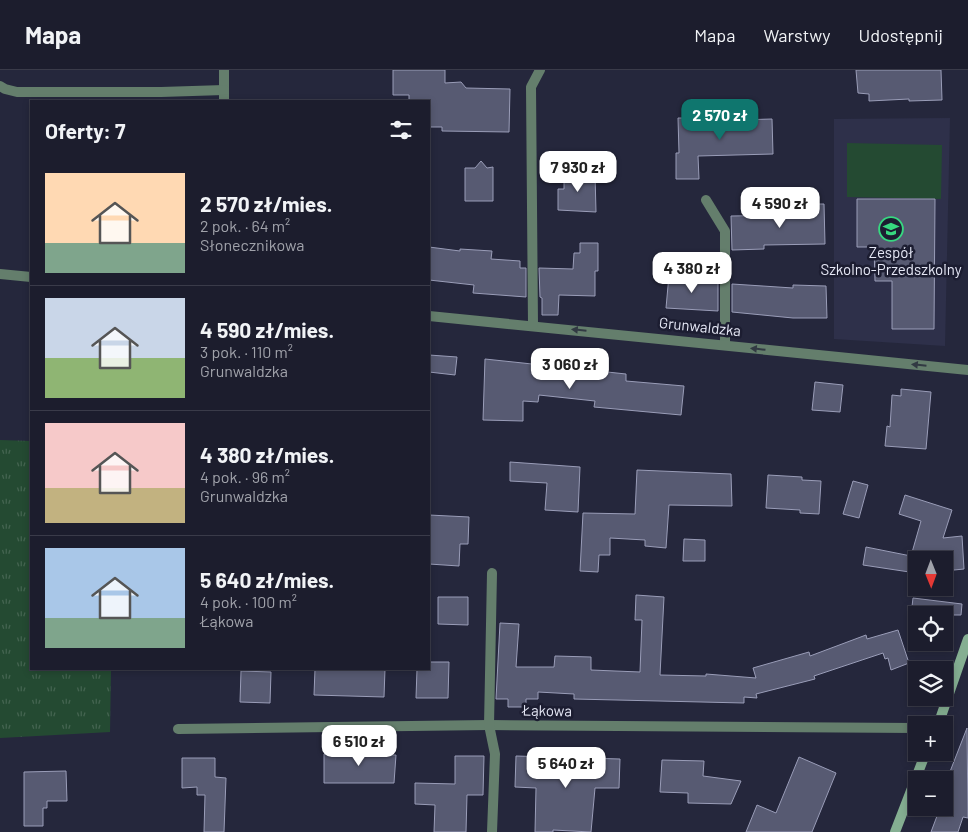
<!DOCTYPE html>
<html lang="pl">
<head>
<meta charset="utf-8">
<style>
	body { margin:0; font-family:Barlow,sans-serif; background:#292a39; color:#f1f3f6; height:100vh; display:flex; flex-direction:column; font-size:19px; white-space:nowrap }
	* { box-sizing:border-box; margin:0 }
	p { font-size:16px; color:#a0a2aa }
	.icon { flex:none; width:28px; height:28px; fill:none; stroke:currentColor; stroke-width:2; stroke-linecap:round; stroke-linejoin:round }
	.map { position:relative; flex:1; overflow:hidden }
	.drawer { position:absolute; left:30px; top:30px; width:400px; height:570px; display:flex; flex-direction:column; background:#1c1d2d; border-radius:0px; box-shadow:0 2px 8px #0003,0 0 0 1px #3a3b49 }
	.drawer>* { flex:none }
	.needle { width:32px; rotate:179deg }
	.fabs { position:absolute; left:908px; top:481px; display:grid; gap:10px }
	.fabs a { display:grid; place-items:center; width:45px; height:45px; border-radius:0px; background:#1c1d2d; box-shadow:0 2px 8px #0003,0 0 0 1px #3a3b49; font-size:25px }
	.price { position:absolute; translate:-50% -42px; padding:0 11px; border-radius:10px; background:#fff; color:#222; font-size:16px; line-height:32px; filter:drop-shadow(0 1px 2px #0008) }
	.price::after { content:''; position:absolute; left:50%; top:30px; width:15px; height:11px; margin-left:-8px; background:inherit; clip-path:polygon(0 0,100% 0,50% 100%) }
	.price.active { background:#0f766e; color:#fff }
	ul { padding:0; list-style:none }
	li { display:flex; align-items:center; gap:15px; height:125px; padding:0 15px }
	li+li { border-top:1px solid #3a3b49 }
	li span { display:grid; place-items:center; flex:none; width:140px; height:100px; border-radius:0px; color:#555 }
	li>.icon { margin-inline-start:auto }
	span .icon { width:60px; height:60px; fill:#fffc; stroke-width:1 }
	li b { font-size:21px }
	h2 { display:flex; justify-content:space-between; align-items:center; height:60px; padding:0 15px; font-size:21px }
	header { display:flex; align-items:center; gap:30px; box-sizing:border-box; height:70px; padding:0 25px; background:#1c1d2d; border-bottom:1px solid #3a3b49 }
	header strong { font-size:24px }
	nav { display:flex; gap:28px; margin-inline-start:auto; font-size:18px }
	.map>svg:first-child { display:block }
	.built { fill:#2e304a }
	.grass { fill:url(#grass-tufts) }
	.garden { fill:#244a32 }
	.building { fill:#575a72; stroke:#9a9db8 }
	.lines { fill:none; stroke-linecap:round; stroke-linejoin:round }
	.lane { stroke:#647e6c; stroke-width:10 }
	.street { stroke:#647e6c; stroke-width:10 }
	.secondary { stroke:#85af92; stroke-width:10 }
	.oneway { fill:#323a43 }
	.labels { text-anchor:middle; stroke-width:5; stroke-linejoin:round; paint-order:stroke }
	.poi-label { font-size:15px; fill:#e6e8f6; stroke:#1c1d31 }
	.street-label { font-size:15px; fill:#e6e8f6; stroke:#1c1d31 }
</style>
</head>
<body>
<header>
<strong>Mapa</strong>
<nav><a>Mapa</a><a>Warstwy</a><a>Udostępnij</a></nav>
</header>
<div class="map">
<svg width="968" height="762" viewBox="0 0 968 762">
	<defs>
		<pattern id="grass-tufts" width="24" height="20" patternUnits="userSpaceOnUse" patternTransform="scale(1.25)"><rect width="24" height="20" fill="#244a32"/><path d="M3 7l-1-3M5 7V3M7 7l1-3M15 17l-1-3M17 17v-4M19 17l1-3" fill="none" stroke="#446450"/></pattern>
	</defs>
	<rect width="100%" height="100%" fill="#25273c"/>
	<path class="built" d="M950 48 945 276 834 269V49Z"/>
	<path class="grass" d="M0 370 31 371V599H111L110 662 0 668Z"/>
	<path class="garden" d="M847 73 942 75 941 129 847 127Z"/>
	<g class="building">
		<path d="M393 0H445V13L461 12 466 18 510 19 509 62 442 61V57H429V31H409V25H393Z"/>
		<path d="M856 0H941L942 30 909 31V29L869 31V24L858 23Z"/>
		<path d="M678 48H704V51L772 49 773 84 698 86 699 109H676V83H679Z"/>
		<path d="M481 91 487 98 493 97V131H465V98H475Z"/>
		<path d="M564 103 595 104 596 142 558 140V119H564Z"/>
		<path d="M857 129H935L934 259H892V211H875L874 177H857Z"/>
		<path d="M792 134H824L825 174 764 175V179L732 180 731 146 792 145Z"/>
		<path d="M580 173H598V201H595V226L559 225 558 245H542V228L540 227 539 198 573 199 574 183H580Z"/>
		<path d="M429 177 460 181V179L492 181 491 189 520 191V198H526V227L473 223 474 215 429 210Z"/>
		<path d="M669 205 709 208V212L718 213V241L666 238Z"/>
		<path d="M732 214 793 218V215L826 216 827 248H793L732 242Z"/>
		<path d="M429 285 457 287 455 305 429 302Z"/>
		<path d="M485 289 626 304V311L684 316 681 345 594 337 595 331 539 325 538 332 523 331V351L483 350Z"/>
		<path d="M815 312 843 315 840 342 812 340Z"/>
		<path d="M901 319 931 322 926 379 885 376 887 356 890 357 892 325 901 326Z"/>
		<path d="M510 392 580 397 578 442 545 440 547 413 510 411Z"/>
		<path d="M637 400 731 404 732 436 669 435 666 478 645 476V470L610 468V485H599L598 502 580 501 583 443 635 444Z"/>
		<path d="M768 405 802 407V410L821 411 819 444 800 443V440L766 438Z"/>
		<path d="M853 411 868 415 859 448 843 444Z"/>
		<path d="M905 425 952 440 943 468 962 466 964 499 944 501V490H916V503L863 495 866 477 911 486 921 451 899 444Z"/>
		<path d="M429 445 469 447 468 474H460L459 496 429 494Z"/>
		<path d="M684 469 705 470V491H683Z"/>
		<path d="M636 525 664 527 660 605 706 606V604L756 608 753 598 809 582 810 586 866 565 867 569 898 560 909 593 891 600 888 588 885 589 883 583 814 606 815 609 756 624 757 628 744 627V633L574 629V624L538 622V629H526V637H508V629H496L500 553 519 554 516 597H554L555 586 591 587V600L640 602 642 550H635Z"/>
		<path d="M438 527H468V555L438 554Z"/>
		<path d="M913 528 962 534 961 545H911Z"/>
		<path d="M429 592H449L448 628H416L417 599H429Z"/>
		<path d="M315 599H385L384 627 314 625Z"/>
		<path d="M241 601 271 602 270 633 240 632Z"/>
		<path d="M967 658 968 748 963 747 958 762H931L940 738H944V717Z"/>
		<path d="M349 666 366 685H396L394 713H324V684H349Z"/>
		<path d="M455 686H484L483 725H467L466 762H434L435 735 415 734V713L455 714Z"/>
		<path d="M516 686 620 689 619 718H595L591 762 553 760V762H535L536 718 515 717Z"/>
		<path d="M799 687 836 703 812 762H746L757 735 776 743Z"/>
		<path d="M182 688H215V707L226 708 224 762H204L205 725H197V717L182 718Z"/>
		<path d="M662 690 704 691 703 706 741 711 731 734 688 733V723L660 722Z"/>
		<path d="M66 701 67 731H47V738H43V756H24V702Z"/>
	</g>
	<g class="lines">
		<path class="lane" d="M706 130 725 161V275"/>
		<g class="street">
			<path d="M224 0V31"/>
			<path d="M0 16 5 19 17 22H161L224 20"/>
			<path d="M0 204 31 207"/>
			<path d="M429 246 968 300"/>
			<path d="M533 255 531 17 540 0"/>
			<path d="M178 659 489 655 916 658"/>
			<path d="M492 762 495 684 489 655 492 503"/>
		</g>
		<g class="secondary">
			<path d="M938 655 968 569"/>
			<path d="M895 762 926 682"/>
		</g>
	</g>
	<defs><path id="oneway-solid" d="M-6-.8H1V-3.2L6.5 0L1 3.2V.8H-6Z" transform="scale(1.25)"/></defs>
	<g class="oneway">
		<use href="#oneway-solid" transform="translate(579 260) rotate(-174)"/>
		<use href="#oneway-solid" transform="translate(758 279) rotate(-174)"/>
		<use href="#oneway-solid" transform="translate(919 295) rotate(-174)"/>
	</g>
	<defs>
		<g id="school-ring" transform="scale(1.25)"><circle r="9.5" fill="#1c1d31" stroke="#37d880" stroke-width="1.5"/><path d="M0-5L7-2L0 1L-7-2ZM-4 1L0 2.5L4 1V4Q0 6-4 4Z" fill="#37d880"/></g>
	</defs>
	<g fill-rule="evenodd">
		<use href="#school-ring" x="891" y="159"/>
	</g>
	<g class="labels">
		<g class="poi-label">
			<text x="891" y="188">Zespół<tspan x="891" dy="17">Szkolno-Przedszkolny</tspan></text>
		</g>
		<g class="street-label">
			<text transform="translate(700 257) rotate(6)" y="5">Grunwaldzka</text>
			<text transform="translate(547 641) rotate(1)" y="5">Łąkowa</text>
		</g>
	</g>
</svg>
<div class="fabs">
<a><svg class="needle" viewBox="-14 -14 28 28"><path d="M0-13l5 13h-10z" fill="#e53935"/><path d="M0 13l5-13h-10z" fill="#a0a2aa"/></svg></a>
<a><svg class="icon" aria-label="locate" viewBox="0 0 24 24"><circle cx="12" cy="12" r="6"/><path d="M12 2v4M12 18v4M2 12h4M18 12h4"/></svg></a>
<a><svg class="icon" aria-label="layers" viewBox="0 0 24 24"><path d="M12 4l9 5-9 5-9-5zM3 14l9 5 9-5"/></svg></a>
<a>+</a>
<a>−</a>
</div>
<b class="price active" style="left:720px;top:71px">2 570 zł</b>
<b class="price" style="left:578px;top:123px">7 930 zł</b>
<b class="price" style="left:780px;top:159px">4 590 zł</b>
<b class="price" style="left:692px;top:224px">4 380 zł</b>
<b class="price" style="left:570px;top:320px">3 060 zł</b>
<b class="price" style="left:359px;top:697px">6 510 zł</b>
<b class="price" style="left:566px;top:719px">5 640 zł</b>
<section class="drawer">
<h2>Oferty: 7<svg class="icon" aria-label="filters" viewBox="0 0 24 24"><path d="M4 7h16M4 17h16"/><circle cx="9" cy="7" r="2"/><circle cx="15" cy="17" r="2"/></svg></h2>
<ul>
<li><span style="background:linear-gradient(#ffd9b3 70%,#7fa58c 0)"><svg class="icon" aria-label="home" viewBox="0 0 24 24"><path d="M3 11l9-7 9 7M6 9v11h12V9"/></svg></span><div><b>2 570 zł/mies.</b><p>2 pok. · 64 m²</p><p>Słonecznikowa</p></div></li>
<li><span style="background:linear-gradient(#c9d6e8 60%,#8fb573 0)"><svg class="icon" aria-label="home" viewBox="0 0 24 24"><path d="M3 11l9-7 9 7M6 9v11h12V9"/></svg></span><div><b>4 590 zł/mies.</b><p>3 pok. · 110 m²</p><p>Grunwaldzka</p></div></li>
<li><span style="background:linear-gradient(#f6c9c9 65%,#c2b280 0)"><svg class="icon" aria-label="home" viewBox="0 0 24 24"><path d="M3 11l9-7 9 7M6 9v11h12V9"/></svg></span><div><b>4 380 zł/mies.</b><p>4 pok. · 96 m²</p><p>Grunwaldzka</p></div></li>
<li><span style="background:linear-gradient(#a9c7e8 70%,#7fa58c 0)"><svg class="icon" aria-label="home" viewBox="0 0 24 24"><path d="M3 11l9-7 9 7M6 9v11h12V9"/></svg></span><div><b>5 640 zł/mies.</b><p>4 pok. · 100 m²</p><p>Łąkowa</p></div></li>
</ul>
</section>
</div>
</body>
</html>
